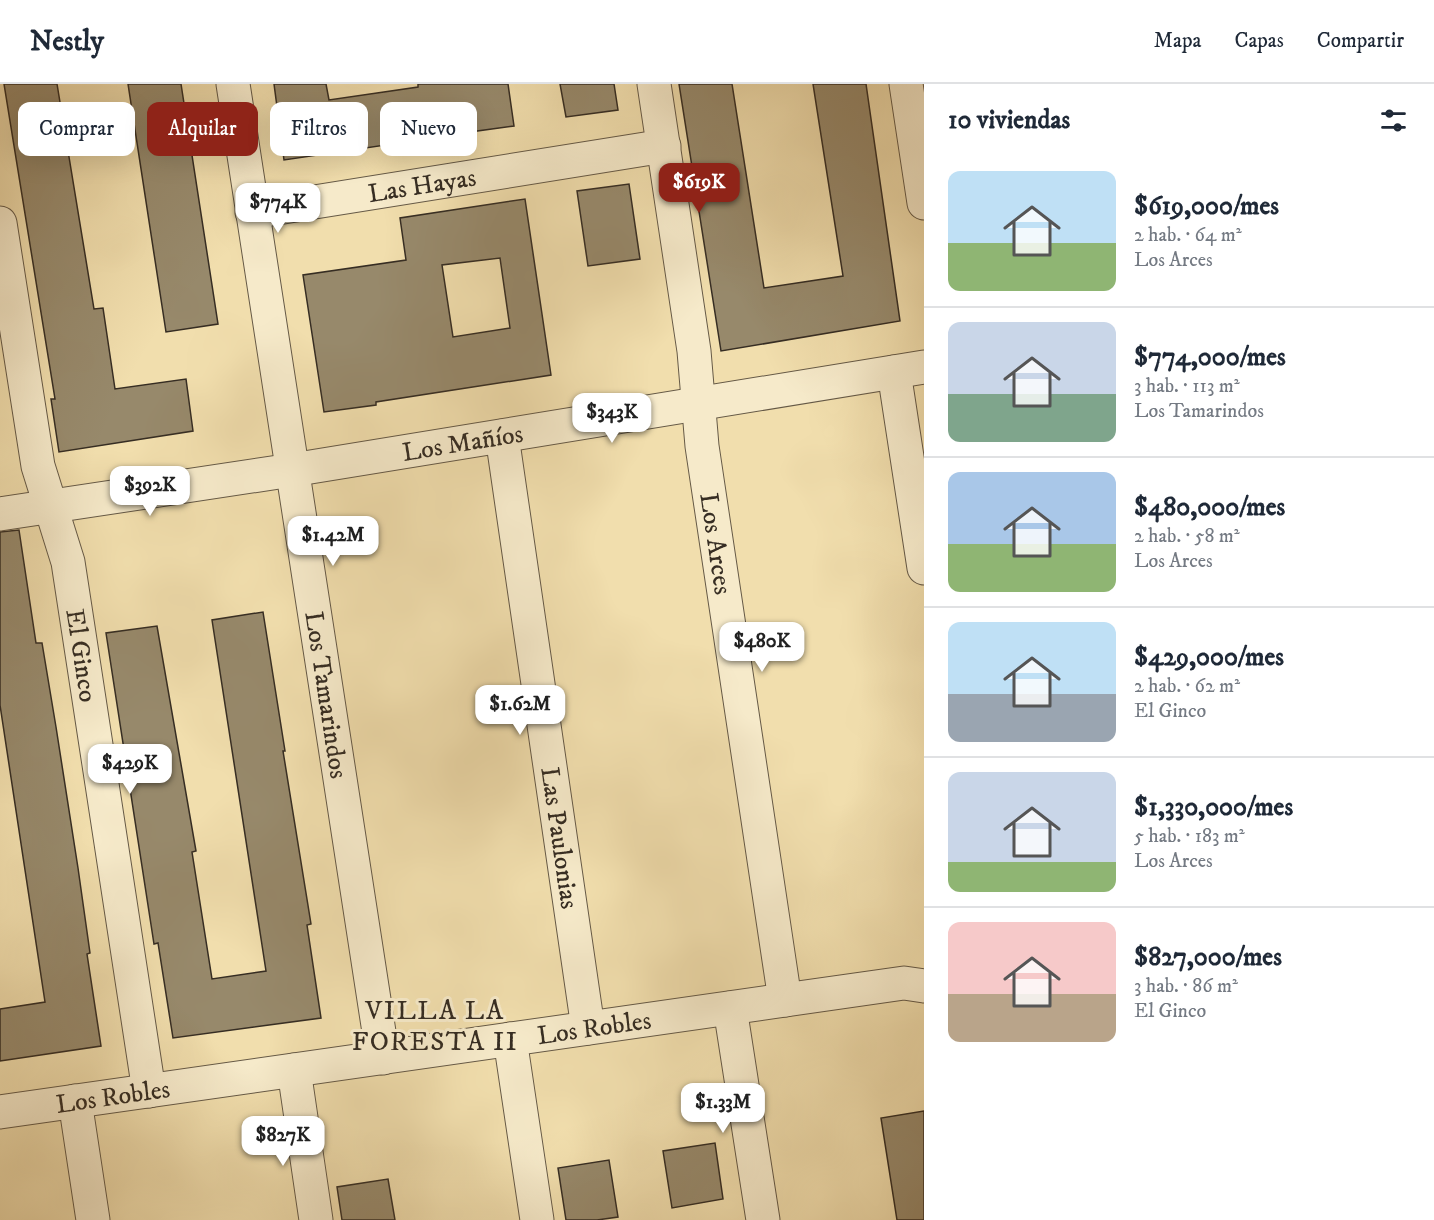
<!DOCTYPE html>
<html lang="es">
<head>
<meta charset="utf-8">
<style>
	body { margin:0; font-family:"IM FELL DW Pica",serif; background:#f6f6f7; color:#1f2937; height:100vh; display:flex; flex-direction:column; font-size:22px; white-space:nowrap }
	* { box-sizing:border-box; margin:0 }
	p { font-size:20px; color:#747a83 }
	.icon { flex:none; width:33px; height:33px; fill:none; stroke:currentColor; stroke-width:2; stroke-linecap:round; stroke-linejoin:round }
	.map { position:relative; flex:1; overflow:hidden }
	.side { display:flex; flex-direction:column; background:#fff; width:510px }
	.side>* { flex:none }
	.top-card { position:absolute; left:18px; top:18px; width:570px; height:54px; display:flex; gap:12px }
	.price { position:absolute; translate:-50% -51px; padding:0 14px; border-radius:12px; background:#fff; color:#222; font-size:20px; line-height:39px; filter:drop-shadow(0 2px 3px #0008) }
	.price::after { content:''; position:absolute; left:50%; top:36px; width:18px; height:14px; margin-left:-9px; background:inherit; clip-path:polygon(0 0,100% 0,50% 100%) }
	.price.on { background:#8f2418; color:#fff }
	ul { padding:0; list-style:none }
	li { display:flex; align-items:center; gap:18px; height:150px; padding:0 24px }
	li+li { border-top:2px solid #e0e1e3 }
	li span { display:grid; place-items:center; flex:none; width:168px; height:120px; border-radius:12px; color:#555 }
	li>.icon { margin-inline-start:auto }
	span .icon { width:72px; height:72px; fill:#fffc; stroke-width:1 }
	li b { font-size:26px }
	h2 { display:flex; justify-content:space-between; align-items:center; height:72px; padding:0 24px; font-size:26px }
	.chip { padding:0 21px; border-radius:12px; background:#fff; box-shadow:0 6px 24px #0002; font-size:21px; line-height:54px }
	.chip.on { background:#8f2418; color:#fff }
	header { display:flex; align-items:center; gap:36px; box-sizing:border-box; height:84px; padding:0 30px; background:#fff; border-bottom:2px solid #e0e1e3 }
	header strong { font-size:28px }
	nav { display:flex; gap:33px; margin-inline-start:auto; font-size:21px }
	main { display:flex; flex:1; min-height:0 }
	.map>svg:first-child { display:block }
	.building { fill:#97896b; stroke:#362d23; stroke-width:1.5; fill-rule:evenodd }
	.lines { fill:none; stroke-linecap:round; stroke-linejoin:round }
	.minor-casing { stroke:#655946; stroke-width:35 }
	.tertiary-casing { stroke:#655946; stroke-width:35 }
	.minor { stroke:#f6eaca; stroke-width:33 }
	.tertiary { stroke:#f6eaca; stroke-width:33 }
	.labels { text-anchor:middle; stroke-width:6; stroke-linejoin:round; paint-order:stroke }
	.street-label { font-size:26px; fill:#362d23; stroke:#f6eaca }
	.neighbourhood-label { font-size:27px; letter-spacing:1.5px; fill:#362d23; stroke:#f6eaca }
</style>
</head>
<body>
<header>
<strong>Nestly</strong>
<nav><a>Mapa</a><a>Capas</a><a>Compartir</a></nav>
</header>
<main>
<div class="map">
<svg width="924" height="1136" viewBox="0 0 924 1136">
	<rect width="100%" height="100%" fill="#f1dead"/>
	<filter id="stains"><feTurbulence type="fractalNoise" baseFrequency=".00333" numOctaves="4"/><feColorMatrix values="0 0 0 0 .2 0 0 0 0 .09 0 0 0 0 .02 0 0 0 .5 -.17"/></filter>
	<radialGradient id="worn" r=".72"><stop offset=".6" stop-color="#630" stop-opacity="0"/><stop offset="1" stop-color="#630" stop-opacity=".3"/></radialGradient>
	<g class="building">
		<path d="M4 0H57L94 225 103 224 115 305 186 295 193 347 59 368 51 315H55Z"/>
		<path d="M128 0H181L218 240 166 248Z"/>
		<path d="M274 0H326L329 16 418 3V0H508L514 42 463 49V53L427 58 426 55 284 76Z"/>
		<path d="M560 0H614L618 26 566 33Z"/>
		<path d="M679 0H732L764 204 843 192 813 0H866L900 237 721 267Z"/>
		<path d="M629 100 640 175 588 182 577 107Z"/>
		<path d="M525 115 551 291 376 318V321L324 328 303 191 406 176 400 134ZM500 174 510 244 453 253 442 181Z"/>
		<path d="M19 446 36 559H42L56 643 78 784 90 869 87 870 101 962 0 977V925L45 918 0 621V448Z"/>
		<path d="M263 528 285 667H283L311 840 307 841 321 934 173 954 158 859 154 860 106 549 157 542 196 767 192 768 212 895 266 887 212 536Z"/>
		<path d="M924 1027V1136H897L881 1034Z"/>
		<path d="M715 1059 723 1115 672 1124 663 1067Z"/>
		<path d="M609 1076 618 1133 597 1136H566L558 1084Z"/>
		<path d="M388 1095 395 1136H342L337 1103Z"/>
	</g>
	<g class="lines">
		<g class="minor-casing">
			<g id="minor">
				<path id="s1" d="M233 0 383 974"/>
				<path id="s2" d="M654 0 694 267 702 362 785 916"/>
				<path d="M906 0 924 119"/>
				<path id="s3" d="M252 128 664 62"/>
				<path id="s4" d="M0 139 38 382 68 478 149 1007"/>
				<path d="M894 288 924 484"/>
				<path id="s5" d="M502 352 588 944"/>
				<path d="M730 924 763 1136"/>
				<path d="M510 955 537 1136"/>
				<path d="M294 986 316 1136"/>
				<path d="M75 1017 93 1136"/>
				<path id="s6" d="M0 1028 904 899 924 902"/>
			</g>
		</g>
		<g class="tertiary-casing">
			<g id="tertiary">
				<path id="s7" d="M0 430 292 386 924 283"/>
			</g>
		</g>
		<use href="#minor" class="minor"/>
		<use href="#tertiary" class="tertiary"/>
	</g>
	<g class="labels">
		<g class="street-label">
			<text dy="9" stroke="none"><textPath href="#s3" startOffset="172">Las Hayas</textPath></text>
			<text dy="9" stroke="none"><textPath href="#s7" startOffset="468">Los Mañíos</textPath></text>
			<text dy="9" stroke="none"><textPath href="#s2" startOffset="464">Los Arces</textPath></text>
			<text dy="9" stroke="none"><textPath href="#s4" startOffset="441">El Ginco</textPath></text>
			<text dy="9" stroke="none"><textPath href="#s1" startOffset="618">Los Tamarindos</textPath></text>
			<text dy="9" stroke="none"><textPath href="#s5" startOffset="406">Las Paulonias</textPath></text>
			<text dy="9" stroke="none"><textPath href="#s6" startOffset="600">Los Robles</textPath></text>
			<text dy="9" stroke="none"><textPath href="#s6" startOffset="114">Los Robles</textPath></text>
		</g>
		<g class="neighbourhood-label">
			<text x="435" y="935">VILLA LA<tspan x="435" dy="31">FORESTA II</tspan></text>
		</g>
	</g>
	<rect width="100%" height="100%" filter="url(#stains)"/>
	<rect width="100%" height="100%" fill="url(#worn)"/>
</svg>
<b class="price on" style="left:699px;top:130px">$619K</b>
<b class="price" style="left:278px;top:150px">$774K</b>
<b class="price" style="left:612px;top:360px">$343K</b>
<b class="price" style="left:150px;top:433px">$392K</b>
<b class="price" style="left:333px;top:483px">$1.42M</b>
<b class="price" style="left:762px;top:589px">$480K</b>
<b class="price" style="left:520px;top:652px">$1.62M</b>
<b class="price" style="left:130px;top:711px">$429K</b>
<b class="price" style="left:723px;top:1050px">$1.33M</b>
<b class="price" style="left:283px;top:1083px">$827K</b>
<div class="top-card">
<a class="chip">Comprar</a>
<a class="chip on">Alquilar</a>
<a class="chip">Filtros</a>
<a class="chip">Nuevo</a>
</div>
</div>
<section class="side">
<h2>10 viviendas<svg class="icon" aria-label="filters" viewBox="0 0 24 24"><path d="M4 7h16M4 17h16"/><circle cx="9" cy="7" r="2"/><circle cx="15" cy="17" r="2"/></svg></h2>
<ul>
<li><span style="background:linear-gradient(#bfe0f5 60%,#8fb573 0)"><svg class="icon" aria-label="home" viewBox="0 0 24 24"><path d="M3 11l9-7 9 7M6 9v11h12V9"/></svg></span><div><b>$619,000/mes</b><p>2 hab. · 64 m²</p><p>Los Arces</p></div></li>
<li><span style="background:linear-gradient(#c9d6e8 60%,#7fa58c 0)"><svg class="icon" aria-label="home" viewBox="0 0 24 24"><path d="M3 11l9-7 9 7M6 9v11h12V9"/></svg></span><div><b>$774,000/mes</b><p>3 hab. · 113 m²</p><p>Los Tamarindos</p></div></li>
<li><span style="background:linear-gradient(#a9c7e8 60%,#8fb573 0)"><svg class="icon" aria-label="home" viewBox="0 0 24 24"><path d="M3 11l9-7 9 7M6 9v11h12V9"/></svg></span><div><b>$480,000/mes</b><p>2 hab. · 58 m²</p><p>Los Arces</p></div></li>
<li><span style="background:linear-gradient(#bfe0f5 60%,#9aa5b1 0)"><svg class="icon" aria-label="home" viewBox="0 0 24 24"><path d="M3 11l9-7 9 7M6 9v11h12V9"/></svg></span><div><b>$429,000/mes</b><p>2 hab. · 62 m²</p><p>El Ginco</p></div></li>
<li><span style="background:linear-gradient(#c9d6e8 75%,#8fb573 0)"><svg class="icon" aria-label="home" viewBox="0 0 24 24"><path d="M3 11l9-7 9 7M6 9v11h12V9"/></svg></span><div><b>$1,330,000/mes</b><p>5 hab. · 183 m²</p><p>Los Arces</p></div></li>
<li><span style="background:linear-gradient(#f6c9c9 60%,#b9a48a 0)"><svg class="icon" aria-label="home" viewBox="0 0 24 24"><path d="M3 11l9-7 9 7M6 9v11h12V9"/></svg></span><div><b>$827,000/mes</b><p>3 hab. · 86 m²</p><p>El Ginco</p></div></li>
</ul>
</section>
</main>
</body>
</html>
